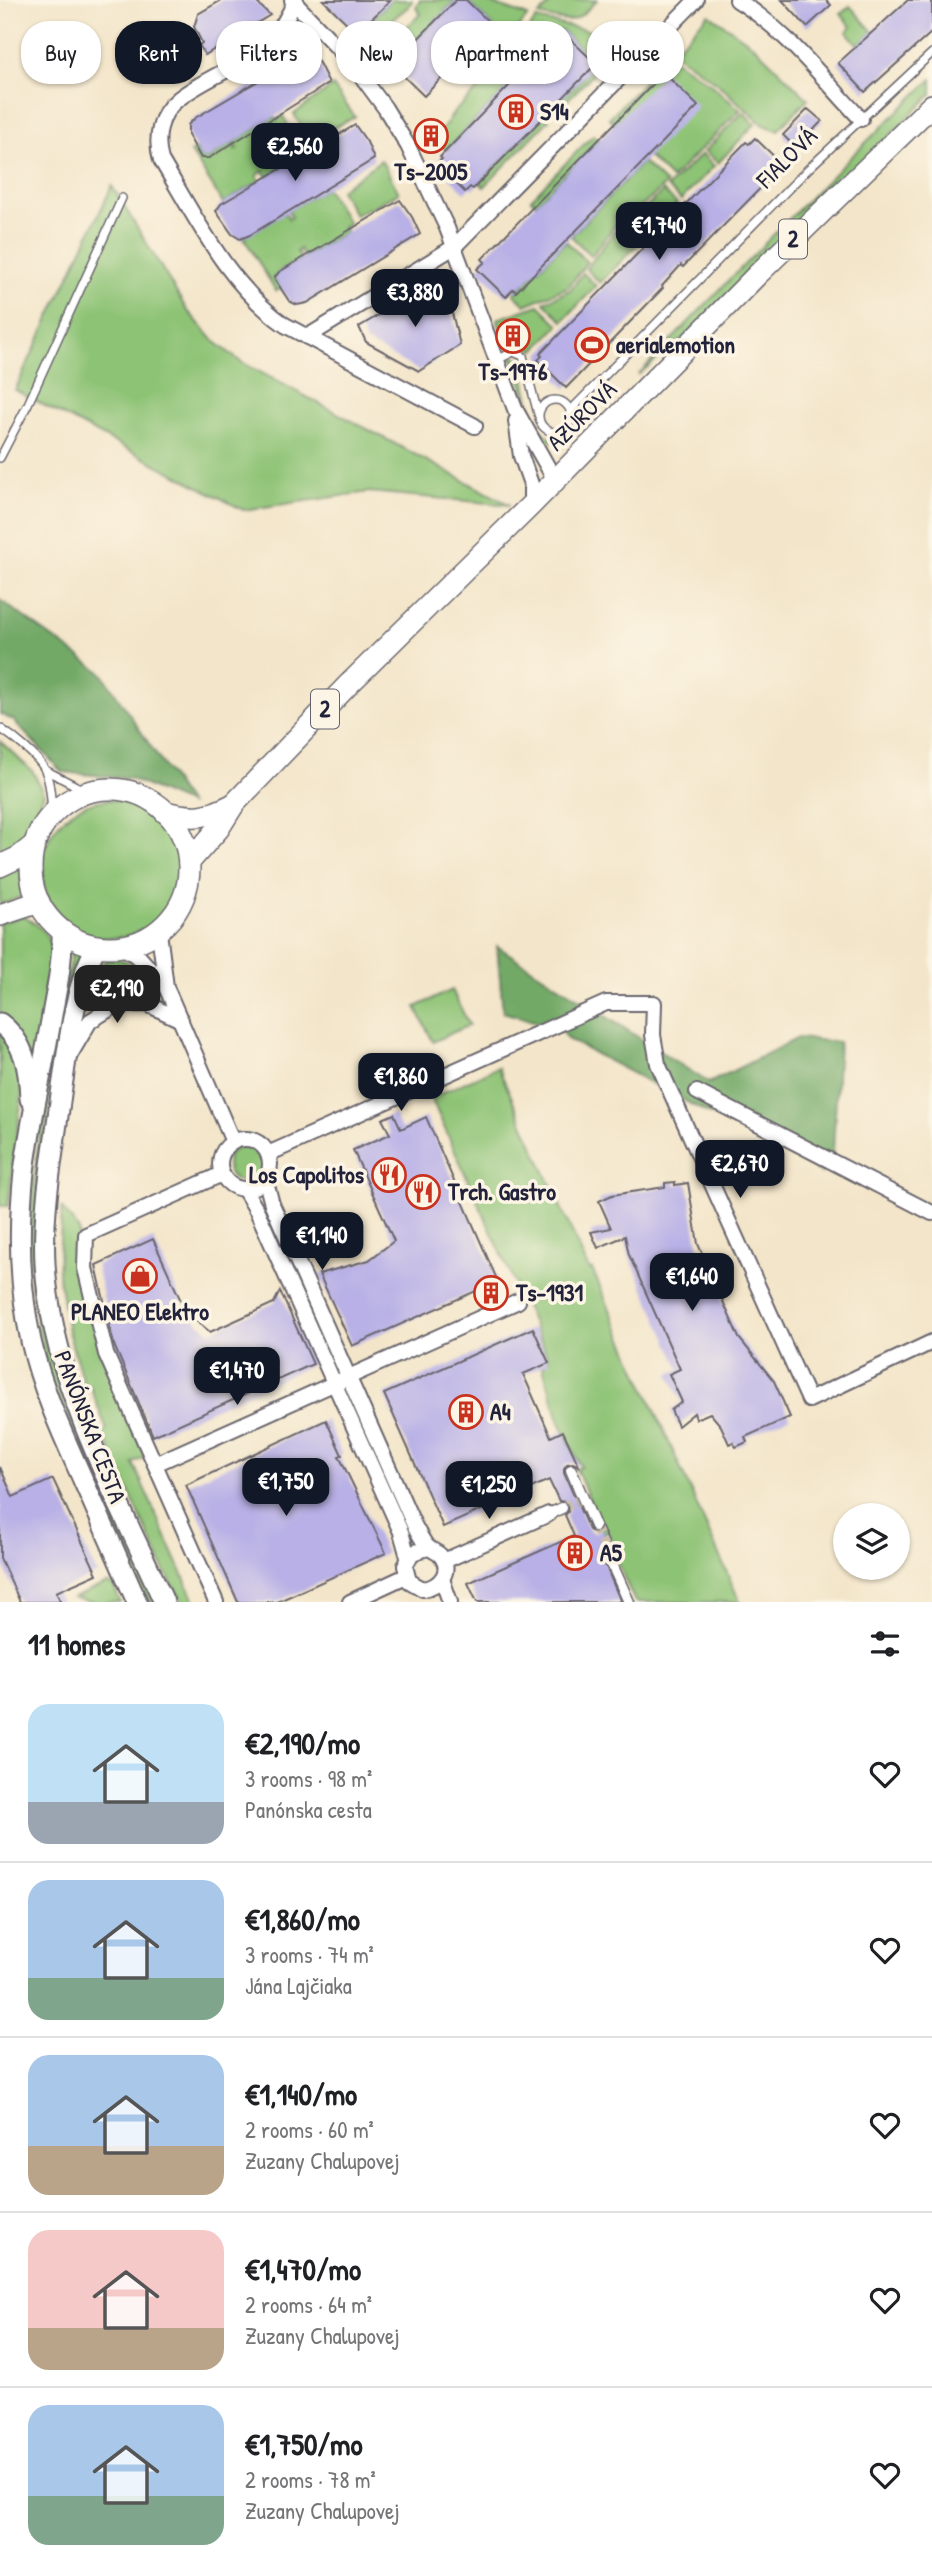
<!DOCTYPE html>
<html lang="en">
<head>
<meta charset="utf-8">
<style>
	body { margin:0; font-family:"Patrick Hand",sans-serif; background:#f2f2f2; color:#202124; height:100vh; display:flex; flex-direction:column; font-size:26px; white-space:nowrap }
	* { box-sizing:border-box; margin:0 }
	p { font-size:23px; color:#757577 }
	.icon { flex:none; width:38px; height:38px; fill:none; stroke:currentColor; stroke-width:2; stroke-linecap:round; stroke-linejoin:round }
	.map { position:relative; height:1602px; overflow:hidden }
	.panel { display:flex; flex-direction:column; background:#fff; flex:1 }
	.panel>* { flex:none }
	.guide { position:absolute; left:21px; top:21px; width:891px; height:63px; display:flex; gap:14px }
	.buttons { position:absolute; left:833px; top:1503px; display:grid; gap:14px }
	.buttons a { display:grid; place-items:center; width:77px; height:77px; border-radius:50%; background:#fff; box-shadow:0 2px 5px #0004; font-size:35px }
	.price { position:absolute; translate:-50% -60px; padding:0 16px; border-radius:14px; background:#111827; color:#fff; font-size:23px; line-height:46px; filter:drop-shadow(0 2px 4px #0008) }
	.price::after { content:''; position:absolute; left:50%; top:42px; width:21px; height:16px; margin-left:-10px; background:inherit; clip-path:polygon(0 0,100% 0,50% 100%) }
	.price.selected { background:#222; color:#fff }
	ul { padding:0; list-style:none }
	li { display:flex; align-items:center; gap:21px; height:175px; padding:0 28px }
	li+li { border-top:2px solid #e0e0e0 }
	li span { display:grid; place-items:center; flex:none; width:196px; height:140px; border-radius:21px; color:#555 }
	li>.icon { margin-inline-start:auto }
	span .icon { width:84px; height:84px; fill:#fffc; stroke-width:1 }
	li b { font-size:30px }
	h2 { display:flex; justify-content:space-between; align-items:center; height:84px; padding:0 28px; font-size:30px }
	.pill { padding:0 24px; border-radius:28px; background:#fff; box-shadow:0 2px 5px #0004; font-size:24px; line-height:63px }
	.pill.selected { background:#111827; color:#fff }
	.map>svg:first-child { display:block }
	.green { fill:#8dc375; stroke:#587258; stroke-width:2 }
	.forest { fill:#72a966; stroke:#4a6650; stroke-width:2 }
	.building { fill:#b8b0e6 }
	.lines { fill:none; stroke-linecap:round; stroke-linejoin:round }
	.pedestrian-tunnel { stroke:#c9bead; stroke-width:10; stroke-dasharray:10 5; stroke-linecap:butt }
	.service-casing { stroke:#6b666d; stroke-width:10 }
	.pedestrian-casing { stroke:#6b666d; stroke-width:13 }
	.minor-casing { stroke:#6b666d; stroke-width:18 }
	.secondary-casing { stroke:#6b666d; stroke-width:23 }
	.primary-casing { stroke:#6b666d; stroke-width:24 }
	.service { stroke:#fff; stroke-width:7 }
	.pedestrian { stroke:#fff; stroke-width:10 }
	.minor { stroke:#fff; stroke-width:14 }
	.secondary { stroke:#fff; stroke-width:19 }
	.primary { stroke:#fff; stroke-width:21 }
	.labels { text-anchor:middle; stroke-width:7; stroke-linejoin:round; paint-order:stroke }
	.shield { fill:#fcf5e5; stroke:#63616e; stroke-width:2 }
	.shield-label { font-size:23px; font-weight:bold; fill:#22223b }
	.poi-label { font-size:24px; font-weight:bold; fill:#22223b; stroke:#fcf5e5; text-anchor:start }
	.street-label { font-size:24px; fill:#22223b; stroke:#fcf5e5 }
</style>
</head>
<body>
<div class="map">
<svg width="932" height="1602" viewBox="0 0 932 1602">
	<rect width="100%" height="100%" fill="#fcf5e5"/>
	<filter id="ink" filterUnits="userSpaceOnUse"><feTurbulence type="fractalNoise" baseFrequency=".0143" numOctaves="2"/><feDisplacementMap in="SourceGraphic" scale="14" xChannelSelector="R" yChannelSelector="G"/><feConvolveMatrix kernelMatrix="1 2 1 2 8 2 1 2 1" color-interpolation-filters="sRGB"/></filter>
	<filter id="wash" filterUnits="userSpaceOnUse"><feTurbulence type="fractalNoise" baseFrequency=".00686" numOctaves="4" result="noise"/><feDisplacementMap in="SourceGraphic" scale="28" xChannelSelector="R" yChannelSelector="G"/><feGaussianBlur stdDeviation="1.57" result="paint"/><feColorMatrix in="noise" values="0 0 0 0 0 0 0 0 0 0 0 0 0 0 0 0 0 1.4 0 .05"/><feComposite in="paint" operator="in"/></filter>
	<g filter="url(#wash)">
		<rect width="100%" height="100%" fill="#f3e5c9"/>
		<g class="green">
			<path d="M391 0H412L409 6 378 31 370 22Z"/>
			<path d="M420 0H456L416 41 403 30 421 14 416 8Z"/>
			<path d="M466 0H481L528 16 492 60 462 87 448 73 493 26Z"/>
			<path d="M554 0H597C572 26 573 23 539 15Z"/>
			<path d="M850 6 873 32 858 45 847 32 851 27 841 14Z"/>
			<path d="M709 14 753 45 808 99 778 130 763 125 717 83 673 52Z"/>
			<path d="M536 19 627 39 555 113 551 110 596 64 562 31 517 77 506 66 514 58 512 55Z"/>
			<path d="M669 56 709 83 740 110 671 179 609 118Z"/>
			<path d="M499 71 512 83 446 150 435 140 455 111Z"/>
			<path d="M932 79V94L687 335 638 375C734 274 830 175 932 79Z"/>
			<path d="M333 86 355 117 309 139 294 114Z"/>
			<path d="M743 112 755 124 718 163 705 151Z"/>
			<path d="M283 116 303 150 297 153 299 158 267 177 263 171 257 175 260 181 223 203 191 152 196 149 201 158H209L232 143 236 150 238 148 234 142 274 117 277 120Z"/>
			<path d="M545 116 549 120 484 187 480 183Z"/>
			<path d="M593 135 599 140 536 204 531 199Z"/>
			<path d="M702 154 714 166 681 200 667 187Z"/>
			<path d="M381 160 399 193 355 215 340 190Z"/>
			<path d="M643 162 666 184 638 210 613 228 591 256 571 236Z"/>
			<path d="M112 186 187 310 214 341 241 362 510 505 369 492 243 510 15 390Z"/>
			<path d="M326 188 349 224 343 227 346 232 304 257 300 249 297 251 301 259 279 272 274 279 282 288 276 291 244 238 285 213 289 219 292 217 288 211Z"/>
			<path d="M663 191 677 204 600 283 586 269 615 231 640 213Z"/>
			<path d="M566 241 587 262 568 287 525 305 514 294Z"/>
			<path d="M583 273 596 286 563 321 544 302 570 290Z"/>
			<path d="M539 305 559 325 534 351 521 340 517 330 503 335 497 319Z"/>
			<path d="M512 357H516L521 361C526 382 533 461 569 431 576 426 574 418 578 412 581 408 586 404 590 400L597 407C581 423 554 462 536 429Z"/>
			<path d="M0 741 33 772 44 794 18 846 0 856Z"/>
			<circle cx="111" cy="869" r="69"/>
			<path d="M20 867 23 896 0 905V876Z"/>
			<path d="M24 916C50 931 52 942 52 970L35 1069 0 1015V923Z"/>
			<path d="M72 950 81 954 75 965C62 1016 55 1069 47 1122 39 1176 30 1230 37 1285 42 1337 59 1385 78 1433L73 1435 48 1371 37 1323 31 1283 29 1229 38 1142Z"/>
			<path d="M114 958C143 964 148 974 159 1000 121 991 114 994 83 1016 88 994 87 964 114 958Z"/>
			<path d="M452 990 469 1025 433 1042 416 1007Z"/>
			<path d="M0 1031 12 1044 22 1094 8 1206H0Z"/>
			<path d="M498 1067 589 1270 592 1269 740 1602H635L576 1469 581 1467 559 1420 543 1367 549 1359 431 1098Z"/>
			<circle cx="245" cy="1164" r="18"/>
			<path d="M62 1208 79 1230V1269L145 1457 133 1463 195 1602H182L163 1567 102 1432 107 1430 90 1386 84 1385 68 1331 58 1274Z"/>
			<path d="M82 1440 154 1602H147L76 1443Z"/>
			<path d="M107 1583 114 1587 120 1602H93L73 1598Z"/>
		</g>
		<g class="forest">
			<path d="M0 600 102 673 189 804 131 779 62 772 13 720 0 714Z"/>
			<path d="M497 946 709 1083 798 1038 839 1042 833 1152 822 1173 567 1039 560 1029 503 1012Z"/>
		</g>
		<g id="blocks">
			<g class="building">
				<path d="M222 0H254L270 15 205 55 199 45 202 43 194 27 198 14Z"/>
				<path d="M323 0H391L357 33Z"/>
				<path d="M456 0H466L493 26 424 96 392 65Z"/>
				<path d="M782 0H826L831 5 807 27Z"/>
				<path d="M908 0H932V32L865 92 838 63Z"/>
				<path d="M562 31 596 64 473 189 470 187 465 192 436 164 442 159 440 157Z"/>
				<path d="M309 51 319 63 329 83 209 158H201L188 135V125L195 118Z"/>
				<path d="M664 73 698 106 516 292 513 289 506 297 477 269 485 262 482 259Z"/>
				<path d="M808 109 822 121 796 148 783 135Z"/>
				<path d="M355 125 367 142 374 159 250 235 240 239 232 234 216 211 221 204Z"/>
				<path d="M755 138 783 165 683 267 681 265 662 286 663 288 566 388 538 360 542 356 540 354 746 142 749 144Z"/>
				<path d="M400 200 412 217 420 234 307 303 297 305 289 301 274 278 279 272Z"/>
				<path d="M436 281 441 293 450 305 460 345 419 371 366 342 359 327Z"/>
				<path d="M394 1114 401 1129 426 1117 502 1291 482 1300 478 1290 352 1346 319 1274 369 1260 394 1241 353 1150 390 1134 382 1119Z"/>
				<path d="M675 1182V1185L688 1183 698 1244 739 1338 774 1381 790 1417 745 1437 747 1442 736 1447 733 1442 729 1444 721 1426 710 1413 696 1419 694 1413 678 1426 671 1410 682 1402 669 1374 680 1369 629 1255 625 1236 598 1248 591 1232 611 1228 599 1201 612 1195 665 1187V1183Z"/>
				<path d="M153 1239 186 1312 210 1332 274 1303 280 1291 313 1364 153 1436 114 1345 96 1265Z"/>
				<path d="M533 1328 549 1363 523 1374 551 1437 563 1431 579 1466 573 1463 567 1464 564 1468V1473L589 1530 595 1533 602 1528 614 1555 607 1556 604 1562 621 1602H477L468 1583 574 1536 565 1515 568 1512 569 1506 566 1502 559 1501 549 1480 443 1527 384 1394Z"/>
				<path d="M326 1420 342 1455 339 1456 386 1553 277 1602H238L186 1485Z"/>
				<path d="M0 1467 13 1497 53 1479 97 1574 56 1592 61 1602H20L0 1558Z"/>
			</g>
		</g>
	</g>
	<g filter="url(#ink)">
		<use href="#blocks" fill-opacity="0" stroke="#6b666d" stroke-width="2"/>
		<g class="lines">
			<g class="pedestrian-tunnel">
				<path d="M562 1508 579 1500"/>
				<path d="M595 1526 611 1562"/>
			</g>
			<g class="service-casing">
				<g id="service">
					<path d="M497 360 513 352 523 356 538 414"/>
					<circle cx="555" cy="416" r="16"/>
					<path d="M571 410 807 170 932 53"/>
					<path d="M0 458 28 404 122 198"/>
					<path d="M0 728C12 736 39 757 45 770 51 784 51 800 52 814"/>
					<path d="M45 770 88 792"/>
				</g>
			</g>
			<g class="pedestrian-casing">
				<g id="pedestrian">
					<path d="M571 1470 595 1526"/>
					<path d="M549 1514 562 1508"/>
					<path d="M611 1562 629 1602"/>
				</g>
			</g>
			<g class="minor-casing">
				<g id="minor">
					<path d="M292 0 351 62 385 108 408 146 447 228 515 409 555 480"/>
					<path d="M296 0C288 15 282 30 270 42 243 66 204 78 177 100 159 114 155 140 161 160 196 218 228 285 285 325L475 426"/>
					<path d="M737 0C786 30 822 78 861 119"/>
					<path d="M307 337 454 247 696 0"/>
					<path d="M516 421 521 456 531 484V505"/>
					<path d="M159 932 166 987 233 1142"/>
					<path d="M122 947 140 958 165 986"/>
					<path d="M70 1055 90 1021 116 1005 147 1004 181 1020"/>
					<path d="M697 1092 932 1213"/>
					<circle cx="245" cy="1164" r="25"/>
					<path d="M268 1154 606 1003H654L653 1035 658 1064 809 1400 932 1342"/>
					<path d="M265 1178 272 1204 414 1525C418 1532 422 1540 426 1545 430 1550 436 1551 440 1555 454 1571 439 1587 423 1589L409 1581 405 1566 412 1553 428 1548"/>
					<path d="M244 1189 257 1211 401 1532 408 1557"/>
					<path d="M155 1464 518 1301"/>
					<path d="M444 1561 549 1514"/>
					<path d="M442 1579 450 1602"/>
					<path d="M216 1602 106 1354 85 1268 86 1235 222 1174"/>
					<path d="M350 1602 406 1576"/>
				</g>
			</g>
			<g class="secondary-casing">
				<g id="secondary">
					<path d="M62 930C63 957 58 983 53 1009 44 1064 31 1117 24 1172 18 1228 19 1286 31 1341 42 1390 63 1435 83 1480 101 1521 119 1562 137 1602"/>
					<path d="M97 946C74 985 68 1049 61 1094 54 1150 42 1207 45 1263 51 1381 117 1496 164 1602"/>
					<path d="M0 1023C25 1042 29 1069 30 1099"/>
				</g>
			</g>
			<g class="primary-casing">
				<g id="primary">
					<circle cx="110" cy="868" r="79"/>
					<path d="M165 812C194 819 207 818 234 804"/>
					<path d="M189 862 219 828 234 804 348 685 531 505 756 276 932 105"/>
					<path d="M0 866 19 857 34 845"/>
					<path d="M0 915 39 902"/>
				</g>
			</g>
			<use href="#service" class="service"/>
			<use href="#pedestrian" class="pedestrian"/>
			<use href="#minor" class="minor"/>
			<use href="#secondary" class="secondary"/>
			<use href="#primary" class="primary"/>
		</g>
	</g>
	<defs>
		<g id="building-ring" transform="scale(1.75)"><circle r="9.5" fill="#fcf5e5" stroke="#c8321e" stroke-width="1.5"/><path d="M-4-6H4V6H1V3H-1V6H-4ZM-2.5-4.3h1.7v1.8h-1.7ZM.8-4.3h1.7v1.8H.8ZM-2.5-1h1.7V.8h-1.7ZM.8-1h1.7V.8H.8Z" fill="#c8321e"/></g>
		<g id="stadium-ring" transform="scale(1.75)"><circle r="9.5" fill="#fcf5e5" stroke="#c8321e" stroke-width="1.5"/><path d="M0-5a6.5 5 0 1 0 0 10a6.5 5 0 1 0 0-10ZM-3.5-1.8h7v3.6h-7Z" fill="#c8321e"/></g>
		<g id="restaurant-ring" transform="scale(1.75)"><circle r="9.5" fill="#fcf5e5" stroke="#c8321e" stroke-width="1.5"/><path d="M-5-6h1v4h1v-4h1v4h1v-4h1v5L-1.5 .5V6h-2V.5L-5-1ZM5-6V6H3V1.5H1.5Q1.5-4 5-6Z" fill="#c8321e"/></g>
		<g id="shop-ring" transform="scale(1.75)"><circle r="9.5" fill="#fcf5e5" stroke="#c8321e" stroke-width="1.5"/><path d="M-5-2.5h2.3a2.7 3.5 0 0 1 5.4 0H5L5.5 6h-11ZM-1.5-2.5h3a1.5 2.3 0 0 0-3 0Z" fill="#c8321e"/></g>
	</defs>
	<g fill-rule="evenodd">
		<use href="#building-ring" x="516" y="112"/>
		<use href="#building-ring" x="431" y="136"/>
		<use href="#building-ring" x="513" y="336"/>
		<use href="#stadium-ring" x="592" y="345"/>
		<use href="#restaurant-ring" x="389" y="1175"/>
		<use href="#restaurant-ring" x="423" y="1192"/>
		<use href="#shop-ring" x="140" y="1276"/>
		<use href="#building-ring" x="491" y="1293"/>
		<use href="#building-ring" x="466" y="1412"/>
		<use href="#building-ring" x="575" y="1553"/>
	</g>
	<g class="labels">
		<g class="shield">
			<rect x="779" y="219.5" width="28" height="39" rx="5"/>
			<rect x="311" y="689.5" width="28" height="39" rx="5"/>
		</g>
		<g class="shield-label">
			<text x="793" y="247">2</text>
			<text x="325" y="717">2</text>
		</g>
		<g class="poi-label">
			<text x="540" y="120">S14</text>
			<text x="431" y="180" text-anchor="middle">Ts-2005</text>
			<text x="616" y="353">aerialemotion</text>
			<text x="513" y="380" text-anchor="middle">Ts-1976</text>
			<text x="364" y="1183" text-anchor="end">Los Capolitos</text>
			<text x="448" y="1200">Trch. Gastro</text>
			<text x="516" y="1301">Ts-1931</text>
			<text x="140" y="1320" text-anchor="middle">PLANEO Elektro</text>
			<text x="490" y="1420">A4</text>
			<text x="600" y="1561">A5</text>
		</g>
		<g class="street-label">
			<text transform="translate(787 158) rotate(-45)" y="8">FIALOVÁ</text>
			<text transform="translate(582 416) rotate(-45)" y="8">AZÚROVÁ</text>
			<text transform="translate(90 1427) rotate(69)" y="8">PANÓNSKA CESTA</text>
		</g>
	</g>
</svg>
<div class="buttons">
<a><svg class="icon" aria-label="layers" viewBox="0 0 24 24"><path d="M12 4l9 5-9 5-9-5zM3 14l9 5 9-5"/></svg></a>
</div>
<b class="price" style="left:295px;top:183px">€2,560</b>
<b class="price" style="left:659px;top:262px">€1,740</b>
<b class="price" style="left:415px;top:329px">€3,880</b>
<b class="price selected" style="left:117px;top:1025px">€2,190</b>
<b class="price" style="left:401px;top:1113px">€1,860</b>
<b class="price" style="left:740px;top:1200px">€2,670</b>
<b class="price" style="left:322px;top:1272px">€1,140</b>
<b class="price" style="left:692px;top:1313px">€1,640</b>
<b class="price" style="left:237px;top:1407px">€1,470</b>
<b class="price" style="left:286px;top:1518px">€1,750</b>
<b class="price" style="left:489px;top:1521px">€1,250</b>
<div class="guide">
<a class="pill">Buy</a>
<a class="pill selected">Rent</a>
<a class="pill">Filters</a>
<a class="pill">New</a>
<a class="pill">Apartment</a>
<a class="pill">House</a>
</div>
</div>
<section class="panel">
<h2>11 homes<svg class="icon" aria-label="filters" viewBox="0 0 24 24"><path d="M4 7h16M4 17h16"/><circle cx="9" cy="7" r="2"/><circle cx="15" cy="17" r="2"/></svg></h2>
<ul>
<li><span style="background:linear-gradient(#bfe0f5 70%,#9aa5b1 0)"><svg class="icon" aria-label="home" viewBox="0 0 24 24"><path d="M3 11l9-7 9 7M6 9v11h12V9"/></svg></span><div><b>€2,190/mo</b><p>3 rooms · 98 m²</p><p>Panónska cesta</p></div><svg class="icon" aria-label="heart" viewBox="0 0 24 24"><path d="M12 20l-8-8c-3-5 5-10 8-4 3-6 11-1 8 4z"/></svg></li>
<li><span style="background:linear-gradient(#a9c7e8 70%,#7fa58c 0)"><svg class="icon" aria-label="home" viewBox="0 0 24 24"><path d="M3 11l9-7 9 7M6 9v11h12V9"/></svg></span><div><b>€1,860/mo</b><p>3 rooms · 74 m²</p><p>Jána Lajčiaka</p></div><svg class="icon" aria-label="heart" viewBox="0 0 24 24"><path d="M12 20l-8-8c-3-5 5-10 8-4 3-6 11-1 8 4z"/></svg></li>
<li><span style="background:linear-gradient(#a9c7e8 65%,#b9a48a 0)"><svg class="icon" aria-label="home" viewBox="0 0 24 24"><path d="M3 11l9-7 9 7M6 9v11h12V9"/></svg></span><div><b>€1,140/mo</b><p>2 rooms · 60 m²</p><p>Zuzany Chalupovej</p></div><svg class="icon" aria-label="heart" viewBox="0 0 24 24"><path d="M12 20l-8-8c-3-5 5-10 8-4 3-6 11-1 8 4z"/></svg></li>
<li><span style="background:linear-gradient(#f6c9c9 70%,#b9a48a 0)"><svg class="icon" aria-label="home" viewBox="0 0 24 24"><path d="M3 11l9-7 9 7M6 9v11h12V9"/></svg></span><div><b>€1,470/mo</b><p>2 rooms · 64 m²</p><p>Zuzany Chalupovej</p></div><svg class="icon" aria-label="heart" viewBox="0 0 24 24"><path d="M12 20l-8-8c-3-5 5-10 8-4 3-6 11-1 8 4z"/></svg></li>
<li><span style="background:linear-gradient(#a9c7e8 65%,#7fa58c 0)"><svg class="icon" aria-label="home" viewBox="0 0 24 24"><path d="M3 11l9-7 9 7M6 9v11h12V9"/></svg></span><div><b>€1,750/mo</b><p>2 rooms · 78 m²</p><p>Zuzany Chalupovej</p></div><svg class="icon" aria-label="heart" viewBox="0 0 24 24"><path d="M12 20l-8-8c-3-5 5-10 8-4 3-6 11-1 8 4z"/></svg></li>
</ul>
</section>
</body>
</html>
